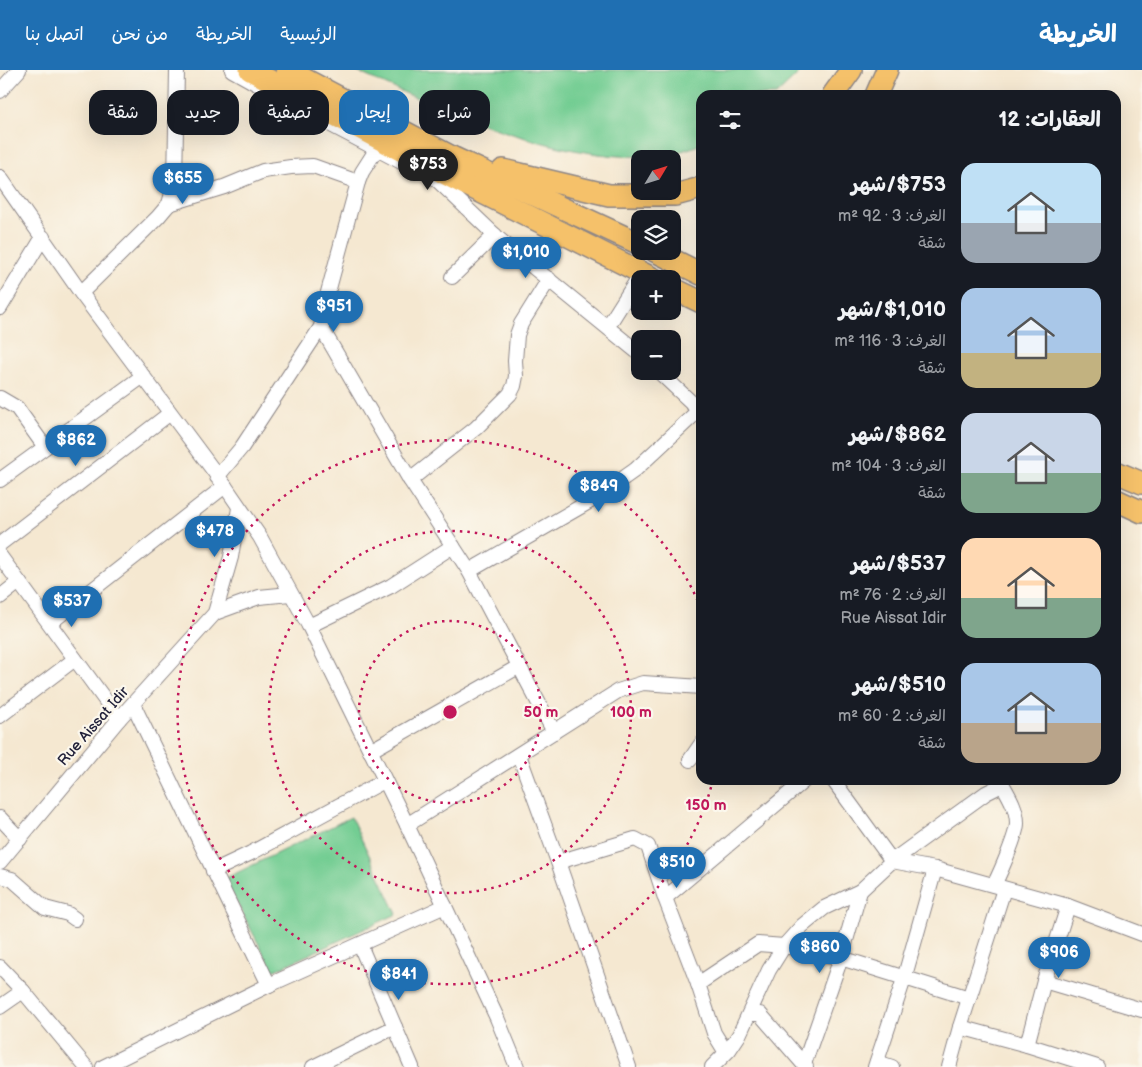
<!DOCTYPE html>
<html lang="ar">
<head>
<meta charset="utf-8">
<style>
	body { margin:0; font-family:"Balsamiq Sans","Playpen Sans Arabic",sans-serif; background:#242831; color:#f1f3f6; direction:rtl; height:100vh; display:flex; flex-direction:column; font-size:19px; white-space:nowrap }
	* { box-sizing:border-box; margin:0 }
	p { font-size:16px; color:#9ea1a6 }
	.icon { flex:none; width:28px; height:28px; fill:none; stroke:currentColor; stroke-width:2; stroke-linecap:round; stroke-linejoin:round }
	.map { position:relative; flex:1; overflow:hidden; direction:ltr }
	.sheet { position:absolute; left:696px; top:20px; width:425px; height:695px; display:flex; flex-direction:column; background:#171b24; border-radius:15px; box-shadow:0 5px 20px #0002; direction:rtl }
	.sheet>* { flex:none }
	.banner { position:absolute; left:15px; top:20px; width:475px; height:45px; direction:rtl; display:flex; gap:10px }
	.needle { width:32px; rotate:52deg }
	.buttons { position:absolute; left:631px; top:80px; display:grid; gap:10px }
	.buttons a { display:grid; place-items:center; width:50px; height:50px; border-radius:10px; background:#171b24; box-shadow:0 5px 20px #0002; font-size:25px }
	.price { position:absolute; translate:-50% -42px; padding:0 11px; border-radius:18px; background:#1f6fb2; color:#fff; font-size:16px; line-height:32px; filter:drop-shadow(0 1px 2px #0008) }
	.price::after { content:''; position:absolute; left:50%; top:30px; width:15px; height:11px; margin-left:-8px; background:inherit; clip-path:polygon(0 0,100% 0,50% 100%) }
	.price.on { background:#222; color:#fff }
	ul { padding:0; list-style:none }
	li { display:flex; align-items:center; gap:15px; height:125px; padding:0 20px }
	li span { display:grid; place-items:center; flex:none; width:140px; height:100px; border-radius:15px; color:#555 }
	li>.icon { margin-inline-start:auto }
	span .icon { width:60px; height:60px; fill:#fffc; stroke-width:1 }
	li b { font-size:21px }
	h2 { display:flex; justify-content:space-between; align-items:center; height:60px; padding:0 20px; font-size:21px }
	.chip { padding:0 18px; border-radius:15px; background:#171b24; box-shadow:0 5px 20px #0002; font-size:18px; line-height:45px }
	.chip.on { background:#1f6fb2; color:#fff }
	header { display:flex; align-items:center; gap:30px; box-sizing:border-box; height:70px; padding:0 25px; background:#1f6fb2; color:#fff }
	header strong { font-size:24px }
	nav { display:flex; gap:28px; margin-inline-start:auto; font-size:18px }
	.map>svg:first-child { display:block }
	.grass { fill:#73cd93; stroke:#4a7867 }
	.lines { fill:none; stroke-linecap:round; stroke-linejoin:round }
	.minor-casing { stroke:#8c8586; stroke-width:16 }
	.highway-casing { stroke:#8c8586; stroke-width:24 }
	.minor { stroke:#fff; stroke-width:14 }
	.highway { stroke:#f5c16b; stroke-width:21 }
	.ring { fill:none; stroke:#c2185b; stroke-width:2.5; stroke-dasharray:2.5 5 }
	.labels { text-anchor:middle; stroke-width:4.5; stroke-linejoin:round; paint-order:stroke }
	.street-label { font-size:15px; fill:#22223b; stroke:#fbf7ec }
	.centre { fill:#c2185b; stroke:#fbf7ec; stroke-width:2.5 }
	.ring-label { font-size:15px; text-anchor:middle; font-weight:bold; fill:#c2185b; stroke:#fbf7ec; stroke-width:4.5; stroke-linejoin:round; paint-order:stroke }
</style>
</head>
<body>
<header>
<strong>الخريطة</strong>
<nav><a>الرئيسية</a><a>الخريطة</a><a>من نحن</a><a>اتصل بنا</a></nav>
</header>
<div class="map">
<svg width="1142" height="997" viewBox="0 0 1142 997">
	<rect width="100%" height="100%" fill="#fbf7ec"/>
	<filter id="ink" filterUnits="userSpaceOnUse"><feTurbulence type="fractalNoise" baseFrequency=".02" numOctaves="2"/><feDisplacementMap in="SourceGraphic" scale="10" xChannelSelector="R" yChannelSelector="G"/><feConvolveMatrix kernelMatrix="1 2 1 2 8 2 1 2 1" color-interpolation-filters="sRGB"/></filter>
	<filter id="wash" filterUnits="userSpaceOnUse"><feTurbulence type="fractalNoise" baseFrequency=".0096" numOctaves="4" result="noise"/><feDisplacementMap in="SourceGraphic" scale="20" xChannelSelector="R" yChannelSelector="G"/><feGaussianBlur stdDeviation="1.12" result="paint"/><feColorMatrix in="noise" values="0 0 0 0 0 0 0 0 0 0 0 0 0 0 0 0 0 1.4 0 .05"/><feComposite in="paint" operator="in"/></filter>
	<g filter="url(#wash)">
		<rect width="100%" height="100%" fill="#f5e8d1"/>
		<g class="grass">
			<path d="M353 0H802L776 25H701V74C607 117 441 39 353 0Z"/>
			<path d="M351 747 397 844 273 901 224 809Z"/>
		</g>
	</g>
	<g filter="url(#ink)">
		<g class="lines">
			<g class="minor-casing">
				<g id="minor">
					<path d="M232 0 257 14"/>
					<path d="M0 21 19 0"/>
					<path d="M331 55 407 95"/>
					<path d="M0 107 81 223 225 416 260 467 309 556 407 755 497 948 517 997"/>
					<path d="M436 109 500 170 640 284"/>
					<path d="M169 134 224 117 263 101 291 97 313 96 358 112"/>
					<path d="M452 207 495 165"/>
					<path d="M81 223 158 147 169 134 175 113 177 0"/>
					<path d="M0 238 43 167"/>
					<path d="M608 256 637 210"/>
					<path d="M321 257 410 410 469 501 554 662"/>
					<path d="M658 301 691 332 701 345"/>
					<path d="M0 328 17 338 45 377"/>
					<path d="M217 407 242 377 321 257 324 237 358 112 362 102 376 80"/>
					<path d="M0 410 143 306"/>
					<path d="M410 410 476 358 510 324 514 316 516 306 515 291 517 265 521 254 549 209"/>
					<path d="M0 474 169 344"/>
					<path d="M0 486 119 649"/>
					<path d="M469 501 594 429 635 400 698 341"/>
					<path d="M0 527 19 512"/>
					<path d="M215 543 259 527 290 524"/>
					<path d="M50 553 225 416"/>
					<path d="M309 556 391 516 453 476"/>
					<path d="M133 634 269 915"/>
					<path d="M0 646 75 589"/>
					<path d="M370 681 518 597"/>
					<path d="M519 685 558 792 629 997"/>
					<path d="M690 690 701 674"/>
					<path d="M833 710 892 791 986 723 1002 715"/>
					<path d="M0 748 20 769"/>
					<path d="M407 755 618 621 643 613 701 617"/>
					<path d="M0 792 119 649 215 543 231 487 239 438"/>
					<path d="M558 792 635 769 648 776 665 828 698 914 714 963 725 981"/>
					<path d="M213 801 251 783 384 711"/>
					<path d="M0 806 12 809 45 838 68 844 75 849"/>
					<path d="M994 815C1000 803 1017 765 1017 753 1017 737 1007 723 1000 710"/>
					<path d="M665 828 805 710"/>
					<path d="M360 875 412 997"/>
					<path d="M0 897 23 921 86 997"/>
					<path d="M1044 911 1142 940"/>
					<path d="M698 914 758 874 784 876 841 888 969 928"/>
					<path d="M0 937 23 921"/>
					<path d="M750 944H760L806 997"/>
					<path d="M960 957 1027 975 1097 997"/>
					<path d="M1027 975 1044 911 1068 836"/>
					<path d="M877 992 892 997"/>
					<path d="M804 994 841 888 860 821"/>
					<path d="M103 997 269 915 445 836"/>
					<path d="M313 997 395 957"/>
					<path d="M712 997 729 980 739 965 769 900 784 876 802 856 824 838 860 821 892 791 935 799 1068 836 1142 864"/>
					<path d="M875 997 904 909 935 799"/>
					<path d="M949 997 960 957 1004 819"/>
				</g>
			</g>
			<g class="highway-casing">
				<g id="highway">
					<path d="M250 0 451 107 654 209"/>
					<path d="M287 0 454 88 640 174"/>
					<path d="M833 25 851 0"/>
					<path d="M876 25 887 0"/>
					<path d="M503 100 609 125H675L701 118"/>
					<path d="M655 181 701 204"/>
					<path d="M672 218 701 232"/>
					<path d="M1116 402 1142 413"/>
					<path d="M1116 430 1142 442"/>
				</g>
			</g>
			<use href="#minor" class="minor"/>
			<use href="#highway" class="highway"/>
		</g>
	</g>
	<g class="ring">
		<circle cx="450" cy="642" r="91"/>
		<circle cx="450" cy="642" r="181"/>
		<path d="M713 710A272 272 0 1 1 700 536"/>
	</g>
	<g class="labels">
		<g class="street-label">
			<text transform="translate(93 656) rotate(-49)" y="5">Rue Aissat Idir</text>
		</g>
	</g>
	<circle cx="450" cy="642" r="8" class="centre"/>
	<g class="ring-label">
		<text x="541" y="647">50 m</text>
		<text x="631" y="647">100 m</text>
		<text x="706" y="740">150 m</text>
	</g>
</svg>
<div class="buttons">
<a><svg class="needle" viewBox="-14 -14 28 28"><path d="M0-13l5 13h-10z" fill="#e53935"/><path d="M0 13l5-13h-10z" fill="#9ea1a6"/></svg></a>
<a><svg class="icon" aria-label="layers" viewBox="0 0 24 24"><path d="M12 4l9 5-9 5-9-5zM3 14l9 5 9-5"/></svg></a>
<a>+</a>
<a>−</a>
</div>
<b class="price on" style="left:428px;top:121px">$753</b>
<b class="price" style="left:183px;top:135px">$655</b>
<b class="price" style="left:526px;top:209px">$1,010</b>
<b class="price" style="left:334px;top:263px">$951</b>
<b class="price" style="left:76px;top:397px">$862</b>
<b class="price" style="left:599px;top:443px">$849</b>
<b class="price" style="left:215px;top:488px">$478</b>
<b class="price" style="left:72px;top:558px">$537</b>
<b class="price" style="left:677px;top:819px">$510</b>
<b class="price" style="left:820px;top:904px">$860</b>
<b class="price" style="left:1059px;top:909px">$906</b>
<b class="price" style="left:399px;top:931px">$841</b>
<div class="banner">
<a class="chip">شراء</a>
<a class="chip on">إيجار</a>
<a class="chip">تصفية</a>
<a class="chip">جديد</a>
<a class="chip">شقة</a>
</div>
<section class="sheet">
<h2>العقارات: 12<svg class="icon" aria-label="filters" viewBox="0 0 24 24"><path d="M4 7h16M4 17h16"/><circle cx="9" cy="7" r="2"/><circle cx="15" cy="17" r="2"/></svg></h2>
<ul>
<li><span style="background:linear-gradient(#bfe0f5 60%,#9aa5b1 0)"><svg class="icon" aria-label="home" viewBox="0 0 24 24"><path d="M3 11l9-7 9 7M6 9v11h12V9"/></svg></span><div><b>$753/شهر</b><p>الغرف: 3 · 92 m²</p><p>شقة</p></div></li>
<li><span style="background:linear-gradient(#a9c7e8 65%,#c2b280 0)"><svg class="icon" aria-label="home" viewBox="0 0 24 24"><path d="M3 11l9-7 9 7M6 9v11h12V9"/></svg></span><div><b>$1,010/شهر</b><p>الغرف: 3 · 116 m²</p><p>شقة</p></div></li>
<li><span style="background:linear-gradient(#c9d6e8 60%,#7fa58c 0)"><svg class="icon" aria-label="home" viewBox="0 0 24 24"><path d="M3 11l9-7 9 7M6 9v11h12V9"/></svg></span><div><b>$862/شهر</b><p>الغرف: 3 · 104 m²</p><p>شقة</p></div></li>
<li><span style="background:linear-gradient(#ffd9b3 60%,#7fa58c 0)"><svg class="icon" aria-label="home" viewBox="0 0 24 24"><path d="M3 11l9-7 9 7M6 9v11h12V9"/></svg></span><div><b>$537/شهر</b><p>الغرف: 2 · 76 m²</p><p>Rue Aissat Idir</p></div></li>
<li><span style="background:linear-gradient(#a9c7e8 60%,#b9a48a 0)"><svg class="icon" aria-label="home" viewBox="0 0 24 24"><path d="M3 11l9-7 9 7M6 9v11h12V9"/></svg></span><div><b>$510/شهر</b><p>الغرف: 2 · 60 m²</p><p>شقة</p></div></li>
</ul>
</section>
</div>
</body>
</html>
